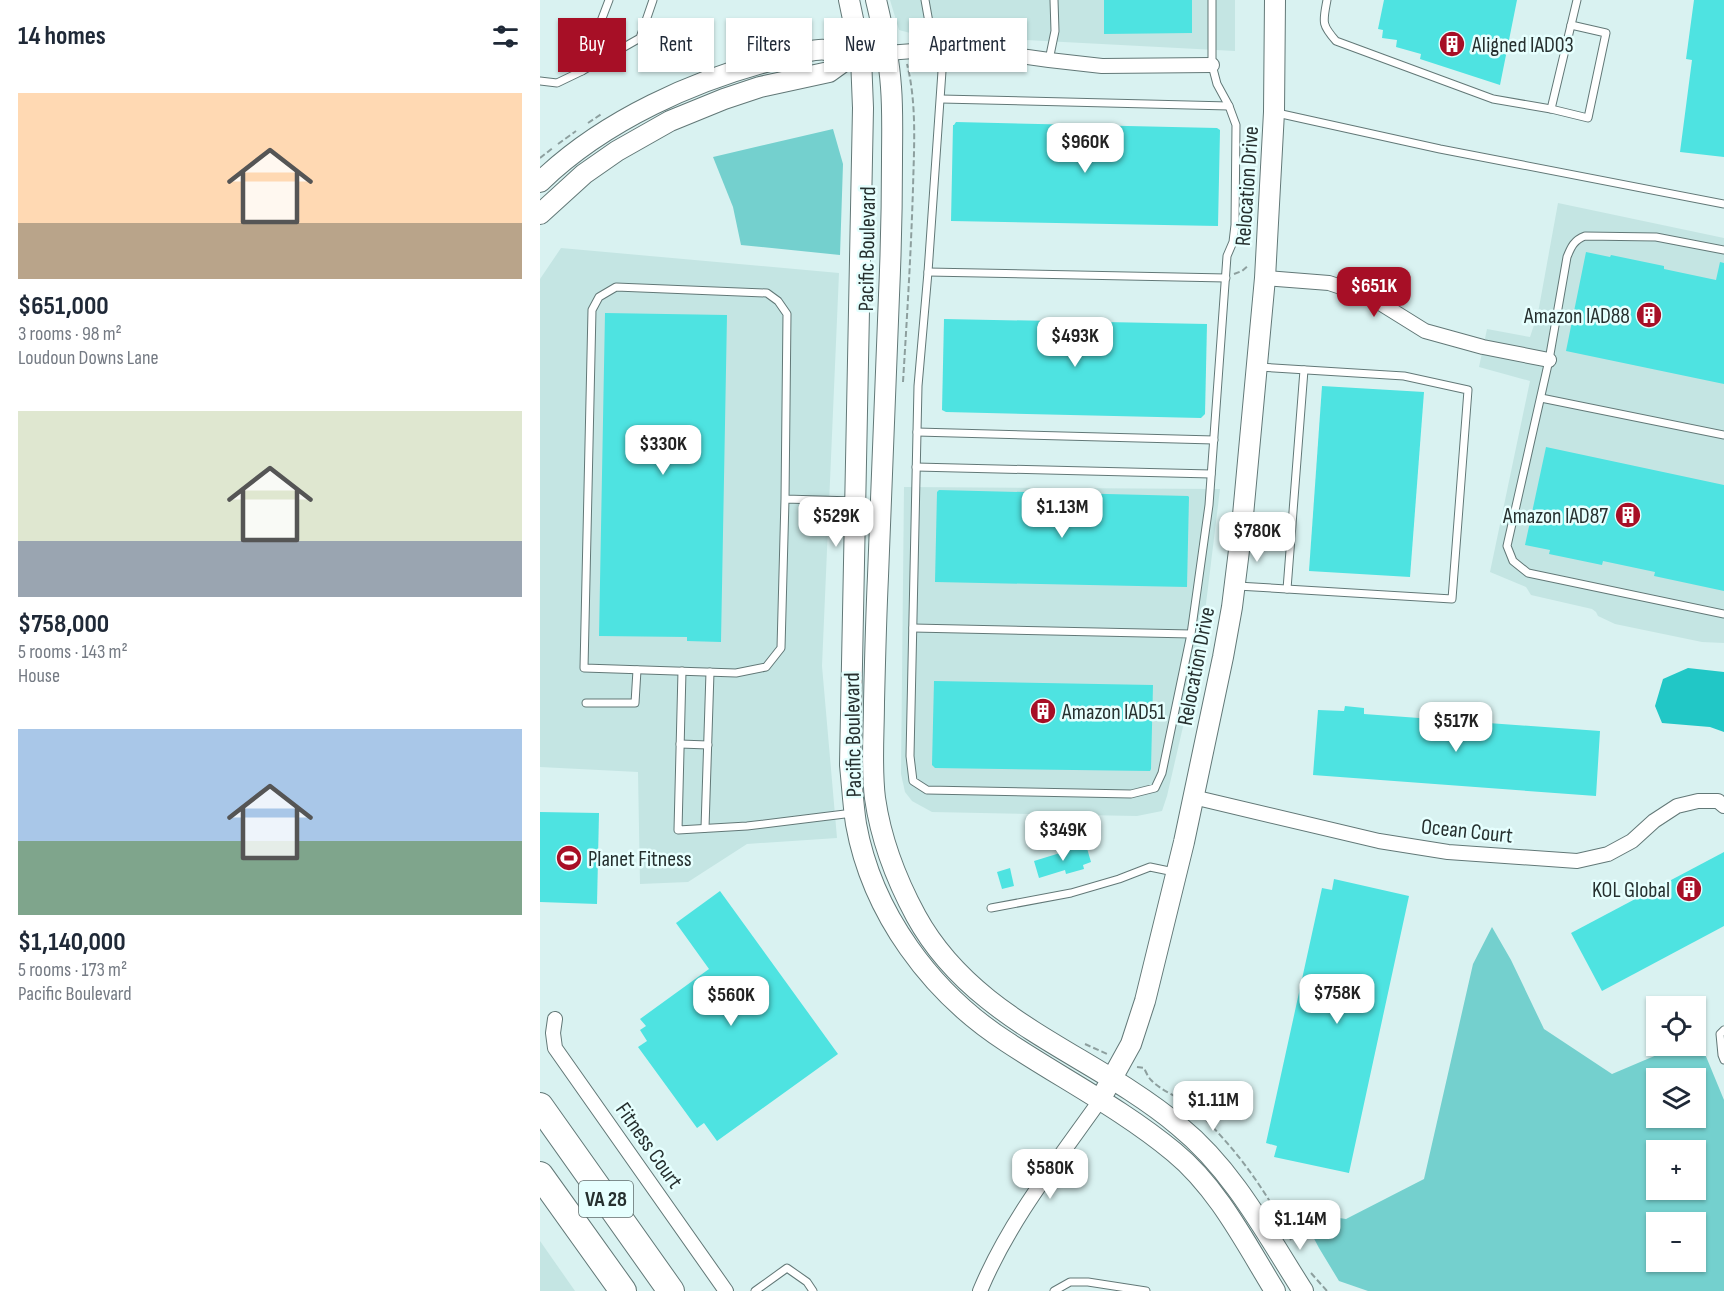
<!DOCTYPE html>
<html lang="en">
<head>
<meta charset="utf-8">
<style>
	body { margin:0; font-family:"Sofia Sans Condensed",sans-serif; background:#f2f2f3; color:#1f2937; height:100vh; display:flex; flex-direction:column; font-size:22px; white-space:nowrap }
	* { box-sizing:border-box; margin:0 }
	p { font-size:20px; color:#747a83 }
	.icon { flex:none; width:33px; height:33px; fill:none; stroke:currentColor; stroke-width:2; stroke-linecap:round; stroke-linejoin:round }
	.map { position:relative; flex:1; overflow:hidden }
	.drawer { display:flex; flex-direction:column; background:#fff; width:540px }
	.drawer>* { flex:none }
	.top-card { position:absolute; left:18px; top:18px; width:570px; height:54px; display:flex; gap:12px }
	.fabs { position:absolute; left:1106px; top:996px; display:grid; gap:12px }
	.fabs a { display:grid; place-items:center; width:60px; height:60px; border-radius:0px; background:#fff; box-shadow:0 2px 4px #0004; font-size:30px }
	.price { position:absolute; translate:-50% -51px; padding:0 14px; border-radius:12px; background:#fff; color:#222; font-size:20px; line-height:39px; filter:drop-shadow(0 2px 3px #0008) }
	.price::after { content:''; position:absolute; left:50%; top:36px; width:18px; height:14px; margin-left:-9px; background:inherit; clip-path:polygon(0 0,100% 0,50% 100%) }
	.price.active { background:#a70f26; color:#fff }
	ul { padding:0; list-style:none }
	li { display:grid; align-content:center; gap:12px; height:318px; padding:0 18px }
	li span { display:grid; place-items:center; height:186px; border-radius:0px; color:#555 }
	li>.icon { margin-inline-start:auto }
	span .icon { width:108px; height:108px; fill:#fffc; stroke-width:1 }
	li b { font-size:26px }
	h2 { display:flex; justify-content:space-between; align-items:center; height:72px; padding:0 18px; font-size:26px }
	.tag { padding:0 21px; border-radius:0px; background:#fff; box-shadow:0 2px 4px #0004; font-size:21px; line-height:54px }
	.tag.active { background:#a70f26; color:#fff }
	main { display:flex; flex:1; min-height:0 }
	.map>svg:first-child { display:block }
	.built { fill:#c4e5e3 }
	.green { fill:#74d0ce; fill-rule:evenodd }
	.water { fill:#21c7c6 }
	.building { fill:#4ee3e1 }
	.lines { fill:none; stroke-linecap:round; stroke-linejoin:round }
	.lane-casing { stroke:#627877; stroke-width:9 }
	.street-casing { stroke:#627877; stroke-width:16 }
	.secondary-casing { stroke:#627877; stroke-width:22 }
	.highway-casing { stroke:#627877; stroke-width:28 }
	.path { stroke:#8d9f9e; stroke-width:2; stroke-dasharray:6 3; stroke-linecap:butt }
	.lane { stroke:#fff; stroke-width:7 }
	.street { stroke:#fff; stroke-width:14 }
	.secondary { stroke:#fff; stroke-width:20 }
	.highway { stroke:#fff; stroke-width:26 }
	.labels { text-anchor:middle; stroke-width:5; stroke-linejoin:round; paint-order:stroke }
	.shield { fill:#e6fffe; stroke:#606e6d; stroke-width:1.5 }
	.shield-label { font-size:21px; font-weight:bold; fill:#26302f }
	.poi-label { font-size:22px; fill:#26302f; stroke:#e6fffe; text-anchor:start }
	.street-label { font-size:22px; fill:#26302f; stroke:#e6fffe }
</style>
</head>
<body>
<main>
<section class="drawer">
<h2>14 homes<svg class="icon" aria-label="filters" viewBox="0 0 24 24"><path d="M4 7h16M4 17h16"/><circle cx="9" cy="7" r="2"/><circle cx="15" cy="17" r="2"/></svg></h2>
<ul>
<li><span style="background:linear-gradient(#ffd9b3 70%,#b9a48a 0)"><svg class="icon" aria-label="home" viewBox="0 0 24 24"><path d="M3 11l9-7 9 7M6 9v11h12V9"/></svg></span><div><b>$651,000</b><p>3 rooms · 98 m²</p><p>Loudoun Downs Lane</p></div></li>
<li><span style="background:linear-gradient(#dfe7d0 70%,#9aa5b1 0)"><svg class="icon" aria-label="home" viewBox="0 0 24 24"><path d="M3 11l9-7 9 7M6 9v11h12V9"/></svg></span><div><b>$758,000</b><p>5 rooms · 143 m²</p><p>House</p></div></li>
<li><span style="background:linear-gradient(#a9c7e8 60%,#7fa58c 0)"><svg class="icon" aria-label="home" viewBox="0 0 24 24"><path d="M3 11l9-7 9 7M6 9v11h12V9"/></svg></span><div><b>$1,140,000</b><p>5 rooms · 173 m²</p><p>Pacific Boulevard</p></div></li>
</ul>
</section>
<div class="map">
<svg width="1184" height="1291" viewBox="0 0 1184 1291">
	<rect width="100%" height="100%" fill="#d9f2f1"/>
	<g class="built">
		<path d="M350 0H695V51L374 34 359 30Z"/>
		<path d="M1018 203 1184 238V643L1162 642 1075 624 1058 616 1056 612 1052 609 991 595 986 587 950 572 990 381 939 367 947 329 990 337 998 313Z"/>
		<path d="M21 248 299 273 282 666 297 838 207 844 148 882 100 884 98 772 0 767V279Z"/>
		<path d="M364 487 680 489 660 653 627 796 622 811 597 816 392 812 372 801 365 792 361 774Z"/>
		<path d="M0 1241 35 1291H0Z"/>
	</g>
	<g class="green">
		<path d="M293 129 303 164 300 255 201 245 193 207 173 157Z"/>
		<path d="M952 927 971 960 1004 1029 1072 1074 1138 1046H1155V1038L1158 1037 1184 1100V1291H828L799 1281 779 1248 760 1212 806 1219 884 1179 933 964ZM1116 1078H1155V1118H1116ZM1116 1150H1155V1190H1116ZM1116 1222H1155V1262H1116Z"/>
	</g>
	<path class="water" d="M1148 668 1184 672V732L1170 727 1122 723 1115 706 1123 679Z"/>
	<g class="building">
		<path d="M564 0H652V33L564 34Z"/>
		<path d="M844 0H977L960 85 880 59 881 54 856 47 857 40 842 38 843 30 838 29Z"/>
		<path d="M1154 0H1184V157L1140 152 1152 60 1146 59Z"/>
		<path d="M416 122 677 128 680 130 678 226 411 221 413 125H414Z"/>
		<path d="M1046 252 1070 257 1071 255 1124 266V269L1176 280 1180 262 1184 263V384L1026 351Z"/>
		<path d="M65 313 187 315 181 642 147 641V637L59 636Z"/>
		<path d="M404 319 667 324 665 414 661 418 406 412 402 410Z"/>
		<path d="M782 386 884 392 870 577 769 571Z"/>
		<path d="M1006 447 1184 485V591L1114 576 1115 572 1063 561 1062 565 1009 554 1010 550 985 545Z"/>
		<path d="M399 490 648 496 649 497 647 587 395 582 397 492Z"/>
		<path d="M394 681 613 685 611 769 610 771 395 768 392 765Z"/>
		<path d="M805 706 824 708V714L1060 731 1056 796 773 775 778 710 804 711Z"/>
		<path d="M0 812 59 813 57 904 0 902Z"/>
		<path d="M546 845 551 862 543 865 544 869 526 874 525 870 499 878 494 861Z"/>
		<path d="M1184 852V926L1062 991 1031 933Z"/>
		<path d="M470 868 474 886 462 889 457 872Z"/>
		<path d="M794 879 869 896 809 1173 734 1157 737 1146 726 1143 782 888 792 890Z"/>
		<path d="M180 891 298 1054 177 1141 164 1123 157 1128 98 1047 107 1041 100 1030 106 1026 100 1019 169 969 136 923Z"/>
	</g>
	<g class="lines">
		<g class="lane-casing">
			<g id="lane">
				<path d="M385 0 390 28 400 49 402 71 388 272 378 386 370 756 373 781 387 790 591 794 615 788 622 773 651 634 669 505 687 256 693 242 695 225 696 125 689 106 677 84 672 65V0"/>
				<path d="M787 0C783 22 781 24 796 41L953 99 1011 109 1048 118 1066 33 1031 25"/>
				<path d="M509 60 515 31 514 0"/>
				<path d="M42 71 69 0"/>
				<path d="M0 81 17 83 42 71 100 38 113 0"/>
				<path d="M401 99 689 106"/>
				<path d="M1011 109 1037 0"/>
				<path d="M737 113 900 149 1184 204"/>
				<path d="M1184 250 1116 237 1045 236C1034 240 1031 247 1027 257L1009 360 967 546 973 561 988 573 1184 614"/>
				<path d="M388 272 686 278"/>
				<path d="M1001 398 1184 435"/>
				<path d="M377 432 674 440"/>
				<path d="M376 467 671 474"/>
				<path d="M245 499 247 314 238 301 227 293 76 287 59 297 52 310 44 668 196 673 226 667 241 648 245 499 314 501"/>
				<path d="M697 586 912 599 928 390 864 376 718 367"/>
				<path d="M747 589 764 370"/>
				<path d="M373 628 651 634"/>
				<path d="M142 671 138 830 207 826 313 813"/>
				<path d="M46 703H95L97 670"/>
				<path d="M140 744 168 745"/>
				<path d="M165 828 170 672"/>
				<path d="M451 908 531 893 579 879 610 867 634 872"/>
				<path d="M1184 1030 1180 1034 1182 1055 1184 1060"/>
				<path d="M215 1291 247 1268 267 1282 273 1291"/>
				<path d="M514 1291 530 1282H548L606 1291"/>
			</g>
		</g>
		<g class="street-casing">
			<g id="street">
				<path d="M347 53 400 49H430L509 60 562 66 672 65"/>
				<path d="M725 278 789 283 816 292 840 303 885 331 943 347 1009 360"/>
				<path d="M653 797 839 841 908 852 1037 861 1068 854 1092 841 1114 821 1137 806 1158 801H1178L1184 806"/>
				<path d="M15 1019 13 1033 15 1048 186 1291"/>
				<path d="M440 1291C469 1221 518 1160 561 1099"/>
			</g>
		</g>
		<g class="secondary-casing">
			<g id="secondary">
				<path d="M309 0 321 57 323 108 310 765C312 784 313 804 316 824 332 913 391 993 467 1042 523 1079 582 1109 634 1152 678 1188 706 1244 735 1291"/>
				<path d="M336 0C343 29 349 58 351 87 353 112 352 137 352 161 352 206 351 250 349 295 346 388 342 482 338 576 336 618 335 660 334 702 334 734 331 766 335 798 341 840 356 879 376 916 434 1022 552 1053 639 1126 693 1170 726 1233 763 1291"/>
				<path d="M0 182C64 120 156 79 241 58 251 55 278 48 286 50 293 51 301 56 307 59"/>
				<path d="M0 214 44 174 77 151 130 121 184 99 220 87 289 72 307 59 333 55"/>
				<path d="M565 1091 591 1044 605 1001 644 842 683 657 692 607 702 526 725 278 734 112 735 0"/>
			</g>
		</g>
		<g class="highway-casing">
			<g id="highway">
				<path d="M0 1106 131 1291"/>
				<path d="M0 1175 83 1291"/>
			</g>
		</g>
		<g class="path">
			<path d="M288 34 292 32 300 31"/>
			<path d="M48 123 63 113"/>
			<path d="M18 144 36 131"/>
			<path d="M705 152H717"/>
			<path d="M0 158 14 147"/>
			<path d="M694 274 702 271 709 265"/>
			<path d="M363 382C367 317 371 253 373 188 374 147 377 104 367 64"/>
			<path d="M545 1044 567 1054"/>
			<path d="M597 1067 604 1068C606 1072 608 1077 611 1080 622 1092 641 1097 653 1108 694 1145 727 1191 751 1240"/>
			<path d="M771 1273 787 1291"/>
		</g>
		<use href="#lane" class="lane"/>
		<use href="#street" class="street"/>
		<use href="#secondary" class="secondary"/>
		<use href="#highway" class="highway"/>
	</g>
	<defs>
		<g id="building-disc" transform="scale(1.35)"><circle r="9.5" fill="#a70f26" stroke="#e6fffe"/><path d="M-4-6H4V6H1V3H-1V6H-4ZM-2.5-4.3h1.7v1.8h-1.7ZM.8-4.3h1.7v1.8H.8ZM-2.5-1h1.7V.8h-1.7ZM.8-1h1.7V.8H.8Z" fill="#fff"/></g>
		<g id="stadium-disc" transform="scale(1.35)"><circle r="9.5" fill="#a70f26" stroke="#e6fffe"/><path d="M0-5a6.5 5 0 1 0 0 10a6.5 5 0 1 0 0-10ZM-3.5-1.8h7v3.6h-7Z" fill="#fff"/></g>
	</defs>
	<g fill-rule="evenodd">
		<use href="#building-disc" x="912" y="44"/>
		<use href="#building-disc" x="1109" y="315"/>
		<use href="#building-disc" x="1088" y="515"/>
		<use href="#building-disc" x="503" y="711"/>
		<use href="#stadium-disc" x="29" y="858"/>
		<use href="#building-disc" x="1149" y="889"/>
	</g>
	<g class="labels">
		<rect class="shield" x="39" y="1181" width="54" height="36" rx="4.5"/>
		<g class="shield-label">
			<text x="66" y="1206">VA 28</text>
		</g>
		<g class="poi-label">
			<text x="932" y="52">Aligned IAD03</text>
			<text x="1090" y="323" text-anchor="end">Amazon IAD88</text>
			<text x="1068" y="523" text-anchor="end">Amazon IAD87</text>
			<text x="522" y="719">Amazon IAD51</text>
			<text x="48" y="866">Planet Fitness</text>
			<text x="1130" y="897" text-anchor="end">KOL Global</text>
		</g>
		<g class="street-label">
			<text transform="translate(706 186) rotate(-86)" y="8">Relocation Drive</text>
			<text transform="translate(326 249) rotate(-89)" y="8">Pacific Boulevard</text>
			<text transform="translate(655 666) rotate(-79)" y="8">Relocation Drive</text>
			<text transform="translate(312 735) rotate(-91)" y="8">Pacific Boulevard</text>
			<text transform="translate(927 830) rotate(6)" y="8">Ocean Court</text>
			<text transform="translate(110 1145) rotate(55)" y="8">Fitness Court</text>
		</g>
	</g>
</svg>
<div class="fabs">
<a><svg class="icon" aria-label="locate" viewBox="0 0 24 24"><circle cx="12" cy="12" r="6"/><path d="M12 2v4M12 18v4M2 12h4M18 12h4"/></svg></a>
<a><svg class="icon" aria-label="layers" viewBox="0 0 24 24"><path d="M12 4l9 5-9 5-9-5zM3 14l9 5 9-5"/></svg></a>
<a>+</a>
<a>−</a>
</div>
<b class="price" style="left:545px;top:174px">$960K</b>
<b class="price active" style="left:834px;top:318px">$651K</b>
<b class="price" style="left:535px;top:368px">$493K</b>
<b class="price" style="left:123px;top:476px">$330K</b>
<b class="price" style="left:522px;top:539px">$1.13M</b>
<b class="price" style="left:296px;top:548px">$529K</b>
<b class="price" style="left:717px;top:563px">$780K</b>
<b class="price" style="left:916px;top:753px">$517K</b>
<b class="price" style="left:523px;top:862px">$349K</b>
<b class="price" style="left:797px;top:1025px">$758K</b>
<b class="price" style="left:191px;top:1027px">$560K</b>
<b class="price" style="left:673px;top:1132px">$1.11M</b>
<b class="price" style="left:510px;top:1200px">$580K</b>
<b class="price" style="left:760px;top:1251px">$1.14M</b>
<div class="top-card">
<a class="tag active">Buy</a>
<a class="tag">Rent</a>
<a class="tag">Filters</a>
<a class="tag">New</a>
<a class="tag">Apartment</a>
</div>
</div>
</main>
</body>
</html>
